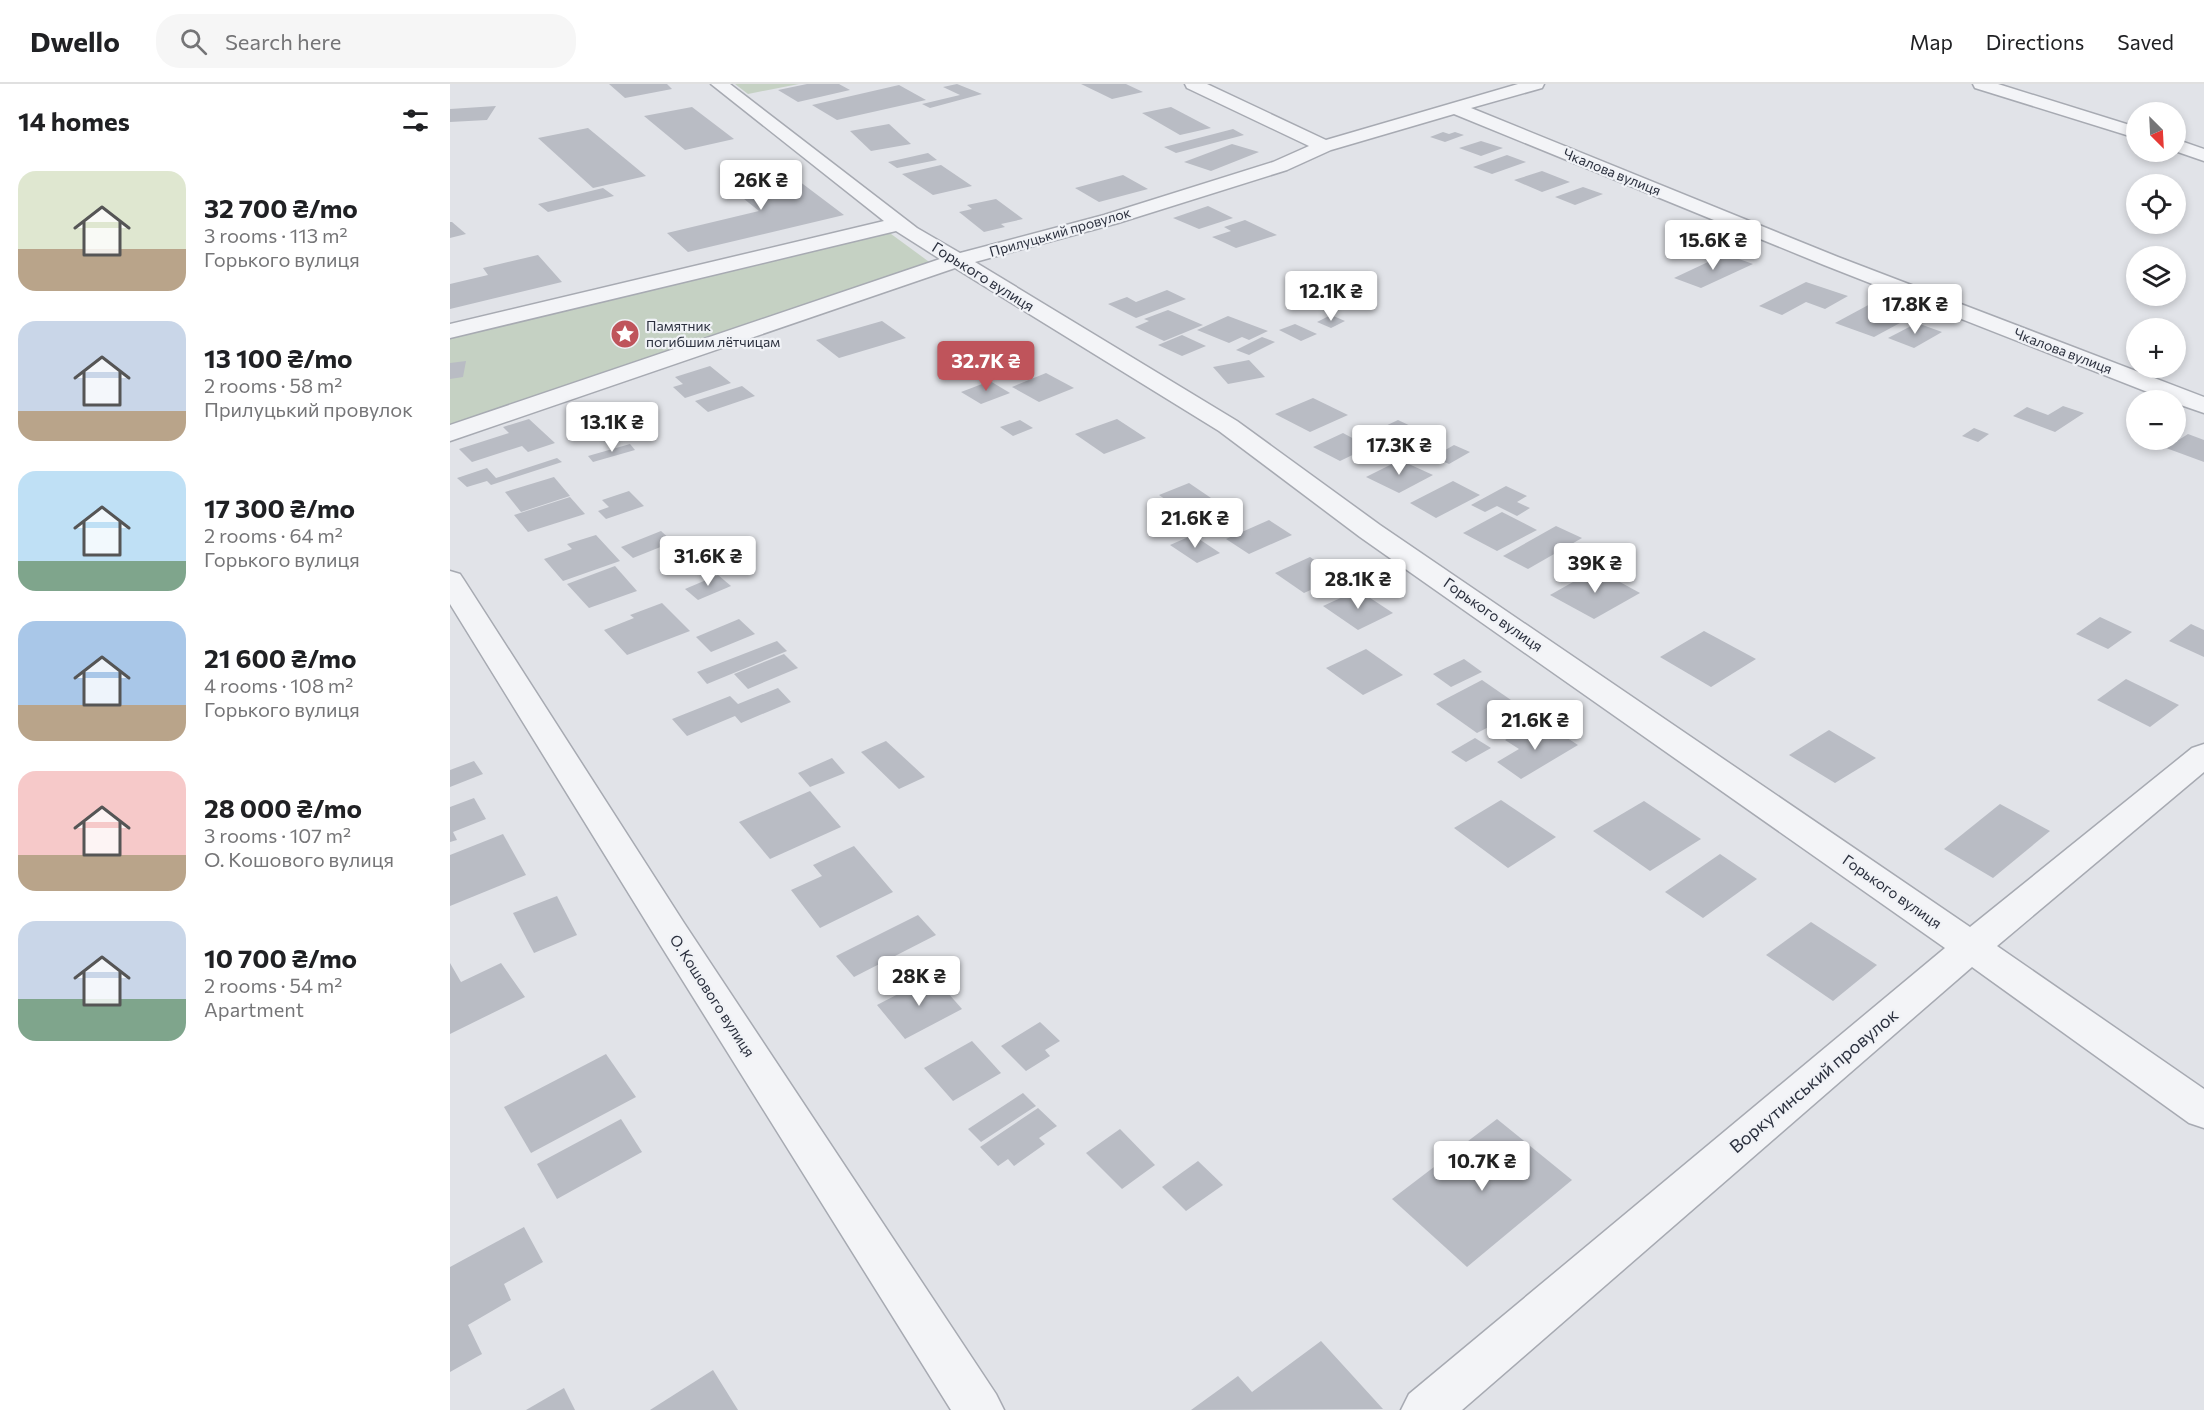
<!DOCTYPE html>
<html lang="en">
<head>
<meta charset="utf-8">
<style>
	body { margin:0; font-family:Commissioner,sans-serif; background:#f6f6f6; color:#202124; height:100vh; display:flex; flex-direction:column; font-size:22px; white-space:nowrap }
	* { box-sizing:border-box; margin:0 }
	p { font-size:20px; color:#757577 }
	.icon { flex:none; width:33px; height:33px; fill:none; stroke:currentColor; stroke-width:2; stroke-linecap:round; stroke-linejoin:round }
	.map { position:relative; flex:1; overflow:hidden }
	.details { display:flex; flex-direction:column; background:#fff; width:450px }
	.details>* { flex:none }
	.needle { width:39px; rotate:156deg }
	.buttons { position:absolute; left:1676px; top:18px; display:grid; gap:12px }
	.buttons a { display:grid; place-items:center; width:60px; height:60px; border-radius:50%; background:#fff; box-shadow:0 3px 9px #0003; font-size:30px }
	.price { position:absolute; translate:-50% -51px; padding:0 14px; border-radius:6px; background:#fff; color:#222; font-size:20px; line-height:39px; filter:drop-shadow(0 2px 3px #0008) }
	.price::after { content:''; position:absolute; left:50%; top:36px; width:18px; height:14px; margin-left:-9px; background:inherit; clip-path:polygon(0 0,100% 0,50% 100%) }
	.price.active { background:#bf545b; color:#fff }
	ul { padding:0; list-style:none }
	li { display:flex; align-items:center; gap:18px; height:150px; padding:0 18px }
	li span { display:grid; place-items:center; flex:none; width:168px; height:120px; border-radius:18px; color:#555 }
	li>.icon { margin-inline-start:auto }
	span .icon { width:72px; height:72px; fill:#fffc; stroke-width:1 }
	li b { font-size:26px }
	h2 { display:flex; justify-content:space-between; align-items:center; height:72px; padding:0 18px; font-size:26px }
	header { display:flex; align-items:center; gap:36px; box-sizing:border-box; height:84px; padding:0 30px; background:#fff; border-bottom:2px solid #e0e0e0 }
	header strong { font-size:28px }
	nav { display:flex; gap:33px; margin-inline-start:auto; font-size:21px }
	.search { width:420px; height:54px; background:#f6f6f6; display:flex; align-items:center; gap:15px; box-sizing:border-box; padding:0 21px; border-radius:24px; color:#757577; font-size:22px }
	main { display:flex; flex:1; min-height:0 }
	.map>svg:first-child { display:block }
	.green { fill:#c5d1c3 }
	.building { fill:#b9bcc4 }
	.lines { fill:none; stroke-linecap:round; stroke-linejoin:round }
	.street-casing { stroke:#a7aab2; stroke-width:3 }
	.street { fill:#f3f4f7; fill-rule:evenodd }
	.labels { text-anchor:middle; stroke-width:4.5; stroke-linejoin:round; paint-order:stroke }
	.far-street-label { font-size:14px; fill:#2b303e; stroke:#f0f2f6 }
	.far-poi-label { font-size:14px; fill:#2b303e; stroke:#f0f2f6; text-anchor:start }
	.street-label { font-size:15px; fill:#2b303e; stroke:#f0f2f6 }
	.near-street-label { font-size:18px; fill:#2b303e; stroke:#f0f2f6 }
</style>
</head>
<body>
<header>
<strong>Dwello</strong>
<div class="search"><svg class="icon" aria-label="search" viewBox="0 0 24 24"><circle cx="10" cy="10" r="6"/><path d="M15 15l6 6"/></svg>Search here</div>
<nav><a>Map</a><a>Directions</a><a>Saved</a></nav>
</header>
<main>
<section class="details">
<h2>14 homes<svg class="icon" aria-label="filters" viewBox="0 0 24 24"><path d="M4 7h16M4 17h16"/><circle cx="9" cy="7" r="2"/><circle cx="15" cy="17" r="2"/></svg></h2>
<ul>
<li><span style="background:linear-gradient(#dfe7d0 65%,#b9a48a 0)"><svg class="icon" aria-label="home" viewBox="0 0 24 24"><path d="M3 11l9-7 9 7M6 9v11h12V9"/></svg></span><div><b>32 700 ₴/mo</b><p>3 rooms · 113 m²</p><p>Горького вулиця</p></div></li>
<li><span style="background:linear-gradient(#c9d6e8 75%,#b9a48a 0)"><svg class="icon" aria-label="home" viewBox="0 0 24 24"><path d="M3 11l9-7 9 7M6 9v11h12V9"/></svg></span><div><b>13 100 ₴/mo</b><p>2 rooms · 58 m²</p><p>Прилуцький провулок</p></div></li>
<li><span style="background:linear-gradient(#bfe0f5 75%,#7fa58c 0)"><svg class="icon" aria-label="home" viewBox="0 0 24 24"><path d="M3 11l9-7 9 7M6 9v11h12V9"/></svg></span><div><b>17 300 ₴/mo</b><p>2 rooms · 64 m²</p><p>Горького вулиця</p></div></li>
<li><span style="background:linear-gradient(#a9c7e8 70%,#b9a48a 0)"><svg class="icon" aria-label="home" viewBox="0 0 24 24"><path d="M3 11l9-7 9 7M6 9v11h12V9"/></svg></span><div><b>21 600 ₴/mo</b><p>4 rooms · 108 m²</p><p>Горького вулиця</p></div></li>
<li><span style="background:linear-gradient(#f6c9c9 70%,#b9a48a 0)"><svg class="icon" aria-label="home" viewBox="0 0 24 24"><path d="M3 11l9-7 9 7M6 9v11h12V9"/></svg></span><div><b>28 000 ₴/mo</b><p>3 rooms · 107 m²</p><p>О. Кошового вулиця</p></div></li>
<li><span style="background:linear-gradient(#c9d6e8 65%,#7fa58c 0)"><svg class="icon" aria-label="home" viewBox="0 0 24 24"><path d="M3 11l9-7 9 7M6 9v11h12V9"/></svg></span><div><b>10 700 ₴/mo</b><p>2 rooms · 54 m²</p><p>Apartment</p></div></li>
</ul>
</section>
<div class="map">
<svg width="1754" height="1326" viewBox="0 0 1754 1326">
	<rect width="100%" height="100%" fill="#e1e3e8"/>
	<g class="green">
		<path d="M285 0H349L298 10Z"/>
		<path d="M437 147 482 180 0 342V253Z"/>
	</g>
	<g class="building">
		<path d="M159 0H217L222 5 175 14Z"/>
		<path d="M357 0H389L400 6 348 18 328 6Z"/>
		<path d="M507 0 532 10 480 24 472 20 510 11 493 3Z"/>
		<path d="M631 0H676L693 8 662 15Z"/>
		<path d="M449 1 476 16 387 36 362 21Z"/>
		<path d="M46 22 37 36 0 38V25Z"/>
		<path d="M242 23 284 55 235 66 194 32Z"/>
		<path d="M721 23 761 44 730 51 692 29Z"/>
		<path d="M439 40 461 60 421 67 400 47Z"/>
		<path d="M138 44 196 92 143 104 88 54Z"/>
		<path d="M783 45 794 51 726 69 714 63Z"/>
		<path d="M993 48 999 50 1005 48 1014 51 995 58 980 53Z"/>
		<path d="M1031 57 1053 64 1031 72 1009 64Z"/>
		<path d="M782 60 809 68 761 87 734 78Z"/>
		<path d="M478 69 487 76 447 84 438 78Z"/>
		<path d="M1057 71 1076 78 1042 90 1023 83Z"/>
		<path d="M491 81 522 102 483 111 452 90Z"/>
		<path d="M333 85 394 131 238 168 217 149 309 127 273 98Z"/>
		<path d="M1092 87 1120 98 1092 108 1064 96Z"/>
		<path d="M673 91 698 105 649 118 625 104Z"/>
		<path d="M1133 103 1153 110 1125 121 1105 113Z"/>
		<path d="M153 104 164 112 98 128 88 120Z"/>
		<path d="M546 115 573 135 551 140 555 143 534 148 509 128 522 125 517 121Z"/>
		<path d="M758 122 783 134 749 145 723 134Z"/>
		<path d="M795 136 827 151 786 164 762 153 781 147 774 143Z"/>
		<path d="M0 138H2L16 150 0 154Z"/>
		<path d="M1275 170 1303 180 1251 204 1224 194Z"/>
		<path d="M88 171 112 198 0 225V200L38 191 33 184Z"/>
		<path d="M1356 198 1398 212 1375 225 1356 218 1332 231 1309 222Z"/>
		<path d="M717 206 736 215 686 234 658 220 677 213 686 218Z"/>
		<path d="M1422 219 1461 233 1424 253 1385 239Z"/>
		<path d="M718 226 753 241 714 257 685 243 699 237 694 235Z"/>
		<path d="M881 231 895 237 881 244 867 238Z"/>
		<path d="M778 232 818 247 799 256 792 253 779 259 747 246Z"/>
		<path d="M432 237 456 254 389 274 366 256Z"/>
		<path d="M1467 239 1492 248 1464 264 1438 254Z"/>
		<path d="M845 240 867 250 851 257 829 246Z"/>
		<path d="M732 251 756 262 732 272 708 261Z"/>
		<path d="M812 253 825 258 799 271 786 266Z"/>
		<path d="M799 276 815 293 778 300 763 283Z"/>
		<path d="M16 277 13 293 0 295V279Z"/>
		<path d="M260 282 281 299 235 314 223 303 233 300 225 293Z"/>
		<path d="M596 289 624 304 589 318 562 303Z"/>
		<path d="M540 297 560 309 531 320 511 308Z"/>
		<path d="M292 302 305 312 258 328 245 317Z"/>
		<path d="M863 314 898 331 860 348 825 330Z"/>
		<path d="M1613 322 1634 329 1605 348 1563 332 1577 323 1598 331Z"/>
		<path d="M79 335 105 359 78 368 72 362 22 378 9 365 59 349 53 343Z"/>
		<path d="M667 335 696 354 654 370 625 350Z"/>
		<path d="M570 336 583 344 563 352 550 343Z"/>
		<path d="M948 336 969 346 944 358 948 360 928 370 917 364 890 377 863 363 893 349 906 356Z"/>
		<path d="M1524 344 1539 350 1528 358 1512 352Z"/>
		<path d="M1738 350 1754 356V378L1716 364Z"/>
		<path d="M180 360 185 366 143 378 138 372Z"/>
		<path d="M1004 361 1020 368 999 380 983 373Z"/>
		<path d="M107 374 112 378 41 401 37 397 17 403 7 394 37 384 46 394Z"/>
		<path d="M950 376 983 391 949 409 916 393Z"/>
		<path d="M104 393 120 412 71 428 55 408Z"/>
		<path d="M1003 397 1030 411 986 434 960 419Z"/>
		<path d="M739 399 761 414 731 426 709 411Z"/>
		<path d="M1056 402 1077 412 1067 418 1080 424 1067 432 1047 422 1035 428 1021 421Z"/>
		<path d="M179 407 194 422 156 435 148 427 159 423 152 416Z"/>
		<path d="M120 413 135 430 78 448 64 431Z"/>
		<path d="M1052 428 1087 446 1047 467 1013 449Z"/>
		<path d="M819 436 842 451 799 470 776 455Z"/>
		<path d="M1106 442 1132 454 1078 485 1053 472Z"/>
		<path d="M211 447 223 458 183 474 171 463Z"/>
		<path d="M146 451 170 477 113 497 94 475 122 465 117 460Z"/>
		<path d="M743 451 770 469 747 479 720 461Z"/>
		<path d="M860 473 889 493 854 509 825 489Z"/>
		<path d="M165 482 187 507 139 524 117 500Z"/>
		<path d="M1146 485 1190 509 1144 535 1100 511Z"/>
		<path d="M268 491 281 502 248 516 235 505Z"/>
		<path d="M908 506 943 529 908 546 873 522Z"/>
		<path d="M212 519 240 547 177 571 154 546 184 534 180 531Z"/>
		<path d="M1650 533 1682 548 1658 565 1626 550Z"/>
		<path d="M289 535 305 550 261 568 246 553Z"/>
		<path d="M1741 540 1754 546V573L1719 557Z"/>
		<path d="M1254 547 1306 575 1261 603 1210 573Z"/>
		<path d="M327 557 337 567 257 600 247 588Z"/>
		<path d="M916 565 953 591 913 611 876 584Z"/>
		<path d="M334 570 348 584 298 605 284 590Z"/>
		<path d="M1014 575 1032 588 1001 603 983 590Z"/>
		<path d="M1676 595 1729 621 1700 643 1647 616Z"/>
		<path d="M1032 596 1074 625 1027 649 986 620Z"/>
		<path d="M328 604 341 618 291 639 285 632 237 652 222 635 280 612 288 620Z"/>
		<path d="M1079 642 1094 653 1105 646 1128 661 1071 695 1047 678 1069 665 1055 656Z"/>
		<path d="M1379 646 1426 674 1385 699 1339 671Z"/>
		<path d="M1025 654 1041 664 1016 678 1001 668Z"/>
		<path d="M436 657 475 693 449 705 411 668Z"/>
		<path d="M382 674 395 689 360 703 348 689Z"/>
		<path d="M24 677 33 690 0 703V686Z"/>
		<path d="M360 707 391 743 320 775 289 738Z"/>
		<path d="M24 714 36 735 3 748 7 756 0 758V723Z"/>
		<path d="M1051 716 1106 753 1058 784 1004 744Z"/>
		<path d="M1194 717 1251 755 1200 787 1143 747Z"/>
		<path d="M1550 720 1600 747 1543 794 1494 765Z"/>
		<path d="M53 750 76 791 0 822V771Z"/>
		<path d="M404 762 443 808 370 844 341 806 372 792 363 781Z"/>
		<path d="M1270 770 1307 795 1253 834 1215 808Z"/>
		<path d="M107 812 127 851 84 869 63 829Z"/>
		<path d="M468 831 486 851 404 893 386 872Z"/>
		<path d="M1361 838 1427 881 1383 917 1316 871Z"/>
		<path d="M0 879 11 898 51 879 75 913 0 950Z"/>
		<path d="M483 892 512 925 455 955 427 921Z"/>
		<path d="M590 938 610 957 595 966 600 972 576 987 551 962Z"/>
		<path d="M522 957 551 989 503 1017 474 984Z"/>
		<path d="M156 970 186 1013 81 1069 54 1023Z"/>
		<path d="M573 1009 586 1022 531 1058 518 1045Z"/>
		<path d="M588 1024 607 1042 589 1054 595 1060 564 1082 558 1075 548 1082 530 1063Z"/>
		<path d="M171 1035 192 1068 107 1115 87 1080Z"/>
		<path d="M1047 1035 1122 1096 1017 1183 942 1115Z"/>
		<path d="M670 1045 705 1081 672 1105 636 1069Z"/>
		<path d="M748 1077 773 1101 736 1127 712 1103Z"/>
		<path d="M74 1143 93 1178 54 1200 61 1216 18 1241 32 1270 0 1288V1183Z"/>
		<path d="M871 1257 933 1325 741 1326 788 1292 802 1308Z"/>
		<path d="M263 1286 288 1326H200Z"/>
		<path d="M114 1304 125 1326H76Z"/>
	</g>
	<g class="lines">
		<g class="street-casing">
			<g id="street">
				<path d="M261 0H280L467 144 510 169 654 131 823 78 859 62 737 4 735 0H757L876 56 1068 0H1094L1092 4 1021 24 1388 173 1754 313V329L1725 319V316H1718L1374 181 1004 30 881 66 837 86 668 139 525 178 787 337 930 441 1520 843 1742 664 1754 660V688L1547 862 1754 1005V1044L1739 1039 1522 883 1012 1326H951L959 1310 1495 864 910 453 769 347 505 184 0 357V341L490 175 446 147 0 254V240L434 137Z"/>
				<path d="M1523 0H1548L1686 43V54L1525 4Z"/>
				<path d="M1725 55 1754 65V77L1725 67Z"/>
				<path d="M0 487 10 490 14 496 234 839 546 1310 554 1326H501L208 857 0 520Z"/>
			</g>
		</g>
		<use href="#street" class="street"/>
	</g>
	<defs>
		<g id="sight-disc" transform="scale(1.5)"><circle r="9.5" fill="#bf545b" stroke="#f0f2f6"/><path d="M0-6L1.8-2.2L6-1.7L2.9 1.2L3.7 5.4L0 3.3L-3.7 5.4L-2.9 1.2L-6-1.7L-1.8-2.2Z" fill="#fff"/></g>
	</defs>
	<g fill-rule="evenodd">
		<use href="#sight-disc" x="175" y="250"/>
	</g>
	<g class="labels">
		<g class="far-street-label">
			<text transform="translate(1162 88) rotate(22)" y="5">Чкалова вулиця</text>
			<text transform="translate(610 148) rotate(-16)" y="5">Прилуцький провулок</text>
			<text transform="translate(1613 267) rotate(21)" y="5">Чкалова вулиця</text>
		</g>
		<g class="far-poi-label">
			<text x="196" y="247">Памятник<tspan x="196" dy="16">погибшим лётчицам</tspan></text>
		</g>
		<g class="street-label">
			<text transform="translate(533 193) rotate(32)" y="5">Горького вулиця</text>
			<text transform="translate(1043 531) rotate(35)" y="5">Горького вулиця</text>
			<text transform="translate(1442 808) rotate(35)" y="5">Горького вулиця</text>
			<text transform="translate(262 912) rotate(57)" y="5">О. Кошового вулиця</text>
		</g>
		<g class="near-street-label">
			<text transform="translate(1364 997) rotate(-40)" y="6">Воркутинський провулок</text>
		</g>
	</g>
</svg>
<div class="buttons">
<a><svg class="needle" viewBox="-14 -14 28 28"><path d="M0-13l5 13h-10z" fill="#e53935"/><path d="M0 13l5-13h-10z" fill="#757577"/></svg></a>
<a><svg class="icon" aria-label="locate" viewBox="0 0 24 24"><circle cx="12" cy="12" r="6"/><path d="M12 2v4M12 18v4M2 12h4M18 12h4"/></svg></a>
<a><svg class="icon" aria-label="layers" viewBox="0 0 24 24"><path d="M12 4l9 5-9 5-9-5zM3 14l9 5 9-5"/></svg></a>
<a>+</a>
<a>−</a>
</div>
<b class="price" style="left:311px;top:127px">26K ₴</b>
<b class="price" style="left:1263px;top:187px">15.6K ₴</b>
<b class="price" style="left:881px;top:238px">12.1K ₴</b>
<b class="price" style="left:1465px;top:251px">17.8K ₴</b>
<b class="price active" style="left:536px;top:308px">32.7K ₴</b>
<b class="price" style="left:162px;top:369px">13.1K ₴</b>
<b class="price" style="left:949px;top:392px">17.3K ₴</b>
<b class="price" style="left:745px;top:465px">21.6K ₴</b>
<b class="price" style="left:258px;top:503px">31.6K ₴</b>
<b class="price" style="left:1145px;top:510px">39K ₴</b>
<b class="price" style="left:908px;top:526px">28.1K ₴</b>
<b class="price" style="left:1085px;top:667px">21.6K ₴</b>
<b class="price" style="left:469px;top:923px">28K ₴</b>
<b class="price" style="left:1032px;top:1108px">10.7K ₴</b>
</div>
</main>
</body>
</html>
